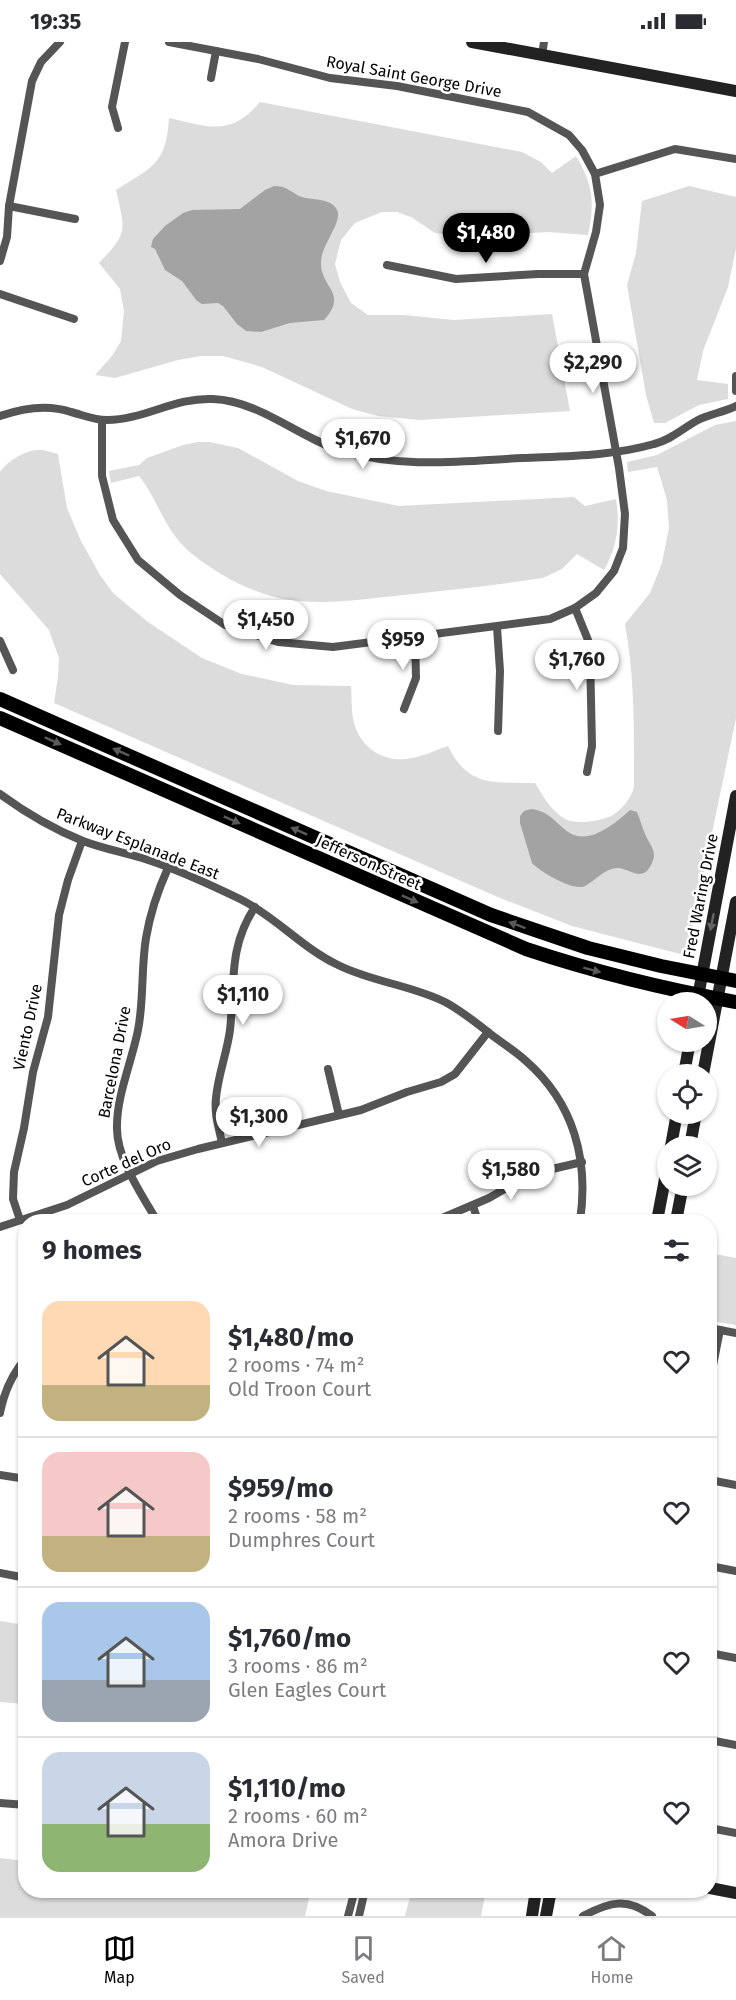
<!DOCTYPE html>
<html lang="en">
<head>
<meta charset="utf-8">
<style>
	body { margin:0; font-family:"Fira Sans",sans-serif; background:#f7f7f7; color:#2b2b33; height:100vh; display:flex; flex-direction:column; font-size:22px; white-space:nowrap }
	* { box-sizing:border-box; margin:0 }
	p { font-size:20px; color:#7c7c81 }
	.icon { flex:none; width:33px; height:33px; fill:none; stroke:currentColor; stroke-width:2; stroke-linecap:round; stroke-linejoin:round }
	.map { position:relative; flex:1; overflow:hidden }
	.panel { position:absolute; left:18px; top:1172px; width:699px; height:684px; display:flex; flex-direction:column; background:#fff; border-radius:24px; box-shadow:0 2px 4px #0004 }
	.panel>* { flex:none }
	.needle { width:39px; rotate:281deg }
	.fabs { position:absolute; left:657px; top:950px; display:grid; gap:12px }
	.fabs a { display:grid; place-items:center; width:60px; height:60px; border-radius:50%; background:#fff; box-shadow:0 2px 4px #0004; font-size:30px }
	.price { position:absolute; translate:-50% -51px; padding:0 14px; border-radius:21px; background:#fff; color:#222; font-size:20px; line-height:39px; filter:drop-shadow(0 2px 3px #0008) }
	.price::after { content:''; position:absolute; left:50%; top:36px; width:18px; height:14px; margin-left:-9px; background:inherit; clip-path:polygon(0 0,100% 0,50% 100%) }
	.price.current { background:#000; color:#fff }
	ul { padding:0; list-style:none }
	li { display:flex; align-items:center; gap:18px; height:150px; padding:0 24px }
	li+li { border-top:2px solid #e1e1e2 }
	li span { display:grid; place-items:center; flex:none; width:168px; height:120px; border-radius:18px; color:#555 }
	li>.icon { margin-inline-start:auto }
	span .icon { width:72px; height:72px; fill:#fffc; stroke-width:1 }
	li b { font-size:26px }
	h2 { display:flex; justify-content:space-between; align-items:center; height:72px; padding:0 24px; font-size:26px }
	.status { display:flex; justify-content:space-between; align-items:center; height:42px; padding:0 30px; background:#fff; direction:ltr }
	.status svg { height:16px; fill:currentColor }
	.tab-bar { display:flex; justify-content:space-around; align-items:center; height:84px; border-top:2px solid #e1e1e2; background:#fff; font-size:16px; color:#7c7c81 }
	.tab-bar a { display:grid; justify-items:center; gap:3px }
	.tab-bar .current { color:#000 }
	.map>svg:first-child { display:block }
	.green { fill:#dcdcdc }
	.water { fill:#a3a3a3 }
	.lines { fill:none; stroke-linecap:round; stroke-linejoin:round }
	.street { stroke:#555; stroke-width:8 }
	.secondary { stroke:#222; stroke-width:12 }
	.primary { stroke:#000; stroke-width:14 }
	.oneway { fill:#595959 }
	.oneway2 { fill:#646464 }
	.labels { text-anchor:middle; stroke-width:5; stroke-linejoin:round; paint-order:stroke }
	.street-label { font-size:16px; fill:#000; stroke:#fff }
</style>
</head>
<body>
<div class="status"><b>19:35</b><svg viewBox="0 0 49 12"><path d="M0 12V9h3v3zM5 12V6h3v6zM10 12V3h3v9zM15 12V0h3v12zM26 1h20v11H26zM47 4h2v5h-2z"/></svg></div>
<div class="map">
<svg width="736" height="1874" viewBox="0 0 736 1874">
	<rect width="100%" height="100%" fill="#fff"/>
	<g class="green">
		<path d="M260 60 522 110 541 120 552 131 576 114C593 142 595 161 588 193L548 190 463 195 435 191 411 175 397 170H382L355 181 341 198 335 222 340 240 351 261 368 273H404L454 278 552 272 570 369 420 378 378 374 352 367 262 325 223 314H201L178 318 115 336 95 333 112 314 121 299 124 269 120 247 99 221C129 190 125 188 116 148 152 125 166 123 169 76 208 85 231 95 260 60Z"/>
		<path d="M689 144 736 155V207L734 216 728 245 703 309 697 338 728 342V357L699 363 665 381H654L646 353 627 243 636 211 642 159Z"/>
		<path d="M736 379V676L688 906 680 912 572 884 500 856 54 661 58 635 59 616 49 588 0 532V430C8 418 29 406 43 408 48 409 53 411 58 412L67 466 81 499 100 533 113 551 148 580 202 616 242 632 293 643 351 644C352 656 351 670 354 681 361 707 386 722 412 716 424 714 436 708 448 704 468 746 495 740 535 741 543 754 551 769 565 777 576 783 600 779 611 774 621 769 632 755 634 745 634 690 635 636 625 582L650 551 662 521 669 486 667 458 657 425 628 430 627 420 657 413 715 383Z"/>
		<path d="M198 400H209L238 406 298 439 326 449 399 464 574 455 585 464 616 457C620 484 617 505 604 528L577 512 562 527 543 536C496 543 450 548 403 553 365 557 328 563 290 558 255 553 220 534 192 512 163 488 160 460 139 434L111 441 109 429 139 423 147 416 183 403Z"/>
		<path d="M710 1211 736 1216V1283L710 1279Z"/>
		<path d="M0 1579 25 1583V1662L0 1660Z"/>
		<path d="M0 1816 25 1819 26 1848H311L305 1874H0Z"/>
		<path d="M412 1848H486L481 1874H405Z"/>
	</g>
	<g class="water">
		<path d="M274 144C286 144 290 149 299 154 311 159 331 155 337 168 343 180 321 203 321 220 320 246 349 251 324 278L290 281 261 290 246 289 237 282 223 264 218 261 202 262 197 259 182 239 165 228 155 207 151 205 153 197 165 184 183 171 192 168 240 167 265 148Z"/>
		<path d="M531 767C545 768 553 777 563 786 585 807 612 784 630 768L637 770C640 777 642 785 645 792 649 802 658 809 652 821 642 843 629 825 617 826 604 827 595 839 585 844 574 850 539 829 532 821L520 781V774L524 769Z"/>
	</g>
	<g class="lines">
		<g class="street">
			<path d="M542 13 544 0"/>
			<path d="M211 36 216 9"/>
			<path d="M118 86 112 65 125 0"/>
			<path d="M595 132 675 107 736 117"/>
			<path d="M9 164 75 177"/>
			<path d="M0 219 7 195 9 164 32 39 41 20 60 0"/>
			<path d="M387 223 456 237 538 232H584"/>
			<path d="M0 252 74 277"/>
			<path d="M736 334V349"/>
			<path d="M0 374C23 366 48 362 71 370 83 373 94 378 107 378 144 378 175 355 213 357 261 359 298 396 343 409 402 427 463 419 523 416 567 414 612 414 654 402 671 398 683 386 698 378 710 372 724 370 736 364"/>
			<path d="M102 378V434L113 478 138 518 180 553 225 583 278 600 333 605 550 577 575 566 596 551 614 529 623 506 625 472 619 426 584 232 596 190 600 163 595 132 582 108 569 93 528 70 397 44 330 36 258 17 169 0"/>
			<path d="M575 566 588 598 590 612 592 704 587 730"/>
			<path d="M497 585 500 629 498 689"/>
			<path d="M0 599 13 628"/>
			<path d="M404 667 416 636 415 594"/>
			<path d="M0 752C26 771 53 787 83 799 104 807 127 811 148 818 179 828 211 843 240 857 276 875 302 906 338 923 372 940 411 943 445 960 462 969 478 982 493 994 504 1002 516 1010 526 1019 574 1061 589 1118 580 1179"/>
			<path d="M328 1027 339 1073"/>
			<path d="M222 1101C219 1086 214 1071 216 1056 218 1033 227 1011 230 988 235 943 228 905 255 865"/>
			<path d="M473 1164 478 1179"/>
			<path d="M20 1178 13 1157 14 1130 24 1086 33 1030 48 975 59 873 68 838 82 799"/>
			<path d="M157 1179C142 1153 117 1117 117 1087 116 1055 132 1019 138 988 144 958 141 926 146 896 150 872 158 848 168 826"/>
			<path d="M435 1179 489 1156 531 1132 582 1120"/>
			<path d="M0 1185 67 1163 157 1119 198 1107 361 1068 407 1050 441 1040 455 1032 488 990"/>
			<path d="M710 1286 736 1291"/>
			<path d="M710 1338 720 1288"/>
			<path d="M0 1371C4 1350 12 1332 26 1316"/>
			<path d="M0 1433 26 1437"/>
			<path d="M710 1438 736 1443"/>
			<path d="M710 1524 736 1529"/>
			<path d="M0 1531 26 1536"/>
			<path d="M710 1611 736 1616"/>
			<path d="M710 1698 736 1703"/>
			<path d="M0 1761 26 1763"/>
			<path d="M710 1786 736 1791"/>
			<path d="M348 1874 355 1848"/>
			<path d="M359 1874 365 1848"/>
			<path d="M583 1874C609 1860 627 1855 652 1874"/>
		</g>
		<g class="secondary">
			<path d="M472 0 736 49"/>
			<path d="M697 960 736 754"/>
			<path d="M684 1032 690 999"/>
			<path d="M703 1032 736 860"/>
			<path d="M671 1104 677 1071"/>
			<path d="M690 1104 696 1071"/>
			<path d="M657 1179 668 1121"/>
			<path d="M676 1179 683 1143"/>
			<path d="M710 1846 736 1851"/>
			<path d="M532 1874 536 1848"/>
			<path d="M546 1874 551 1848"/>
		</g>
		<g class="primary">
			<path d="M0 657 491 873 588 906 661 924 736 939"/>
			<path d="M0 676 526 907C595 930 664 947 736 960"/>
		</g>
	</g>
	<defs><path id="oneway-solid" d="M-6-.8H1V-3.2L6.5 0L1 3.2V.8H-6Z" transform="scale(1.5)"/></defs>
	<g class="oneway">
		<use href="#oneway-solid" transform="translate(53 699) rotate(24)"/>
		<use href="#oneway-solid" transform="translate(121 710) rotate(-156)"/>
		<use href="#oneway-solid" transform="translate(232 778) rotate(24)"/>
		<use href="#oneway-solid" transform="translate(299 789) rotate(-156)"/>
		<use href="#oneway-solid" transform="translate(410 857) rotate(24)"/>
		<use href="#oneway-solid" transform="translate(517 883) rotate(-160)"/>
		<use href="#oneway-solid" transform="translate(592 928) rotate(15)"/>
	</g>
	<use class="oneway2" href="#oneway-solid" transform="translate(712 880) rotate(101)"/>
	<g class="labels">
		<g class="street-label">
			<text transform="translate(414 34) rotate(10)" y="6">Royal Saint George Drive</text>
			<text transform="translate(138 801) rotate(21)" y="6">Parkway Esplanade East</text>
			<text transform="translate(369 820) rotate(24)" y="6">Jefferson Street</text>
			<text transform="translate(700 854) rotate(-79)" y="6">Fred Waring Drive</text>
			<text transform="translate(27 985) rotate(-78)" y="6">Viento Drive</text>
			<text transform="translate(114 1020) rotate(-79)" y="6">Barcelona Drive</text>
			<text transform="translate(126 1120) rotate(-24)" y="6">Corte del Oro</text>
		</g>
	</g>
</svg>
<div class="fabs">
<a><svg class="needle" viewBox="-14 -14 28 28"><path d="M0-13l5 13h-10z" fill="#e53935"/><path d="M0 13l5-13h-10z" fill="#7c7c81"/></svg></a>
<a><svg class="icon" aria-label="locate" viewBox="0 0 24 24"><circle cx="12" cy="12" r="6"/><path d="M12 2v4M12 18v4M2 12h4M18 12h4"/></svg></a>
<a><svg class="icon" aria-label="layers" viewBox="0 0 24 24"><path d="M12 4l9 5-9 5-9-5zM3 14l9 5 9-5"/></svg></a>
</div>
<b class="price current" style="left:486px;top:222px">$1,480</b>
<b class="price" style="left:593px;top:352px">$2,290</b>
<b class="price" style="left:363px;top:428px">$1,670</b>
<b class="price" style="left:266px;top:609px">$1,450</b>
<b class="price" style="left:403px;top:629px">$959</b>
<b class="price" style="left:577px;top:649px">$1,760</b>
<b class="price" style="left:243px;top:984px">$1,110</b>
<b class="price" style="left:259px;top:1106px">$1,300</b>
<b class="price" style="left:511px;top:1159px">$1,580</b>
<section class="panel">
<h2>9 homes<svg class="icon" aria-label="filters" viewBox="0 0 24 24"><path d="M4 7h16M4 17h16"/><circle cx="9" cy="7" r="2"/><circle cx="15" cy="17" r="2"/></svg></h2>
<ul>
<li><span style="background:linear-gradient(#ffd9b3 70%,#c2b280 0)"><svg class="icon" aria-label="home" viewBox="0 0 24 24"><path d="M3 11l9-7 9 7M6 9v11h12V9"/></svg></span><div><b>$1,480/mo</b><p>2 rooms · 74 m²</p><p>Old Troon Court</p></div><svg class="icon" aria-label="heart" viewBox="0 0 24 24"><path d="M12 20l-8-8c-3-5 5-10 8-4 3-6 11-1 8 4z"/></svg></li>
<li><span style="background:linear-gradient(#f6c9c9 70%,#c2b280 0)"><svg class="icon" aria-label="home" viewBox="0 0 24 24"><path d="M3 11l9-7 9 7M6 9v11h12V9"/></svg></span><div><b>$959/mo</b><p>2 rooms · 58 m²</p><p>Dumphres Court</p></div><svg class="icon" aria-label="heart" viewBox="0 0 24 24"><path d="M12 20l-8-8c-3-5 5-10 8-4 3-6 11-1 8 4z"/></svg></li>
<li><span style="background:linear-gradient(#a9c7e8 65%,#9aa5b1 0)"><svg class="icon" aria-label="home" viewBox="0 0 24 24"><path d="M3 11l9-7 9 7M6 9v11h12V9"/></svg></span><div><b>$1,760/mo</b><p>3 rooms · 86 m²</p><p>Glen Eagles Court</p></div><svg class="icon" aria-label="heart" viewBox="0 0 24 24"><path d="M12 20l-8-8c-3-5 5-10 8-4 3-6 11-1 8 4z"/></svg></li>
<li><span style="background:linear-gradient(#c9d6e8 60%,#8fb573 0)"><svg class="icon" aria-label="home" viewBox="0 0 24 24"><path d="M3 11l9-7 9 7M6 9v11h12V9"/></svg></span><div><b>$1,110/mo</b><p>2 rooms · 60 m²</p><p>Amora Drive</p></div><svg class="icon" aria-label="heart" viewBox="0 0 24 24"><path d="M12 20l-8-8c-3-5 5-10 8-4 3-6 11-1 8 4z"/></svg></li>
</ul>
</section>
</div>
<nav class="tab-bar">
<a class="current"><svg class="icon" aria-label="map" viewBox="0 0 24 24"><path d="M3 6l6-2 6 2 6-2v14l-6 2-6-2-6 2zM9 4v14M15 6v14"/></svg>Map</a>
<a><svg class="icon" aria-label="saved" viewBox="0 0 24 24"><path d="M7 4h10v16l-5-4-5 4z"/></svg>Saved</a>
<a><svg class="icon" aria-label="home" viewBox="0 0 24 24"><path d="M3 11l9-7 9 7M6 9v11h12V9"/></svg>Home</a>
</nav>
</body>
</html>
